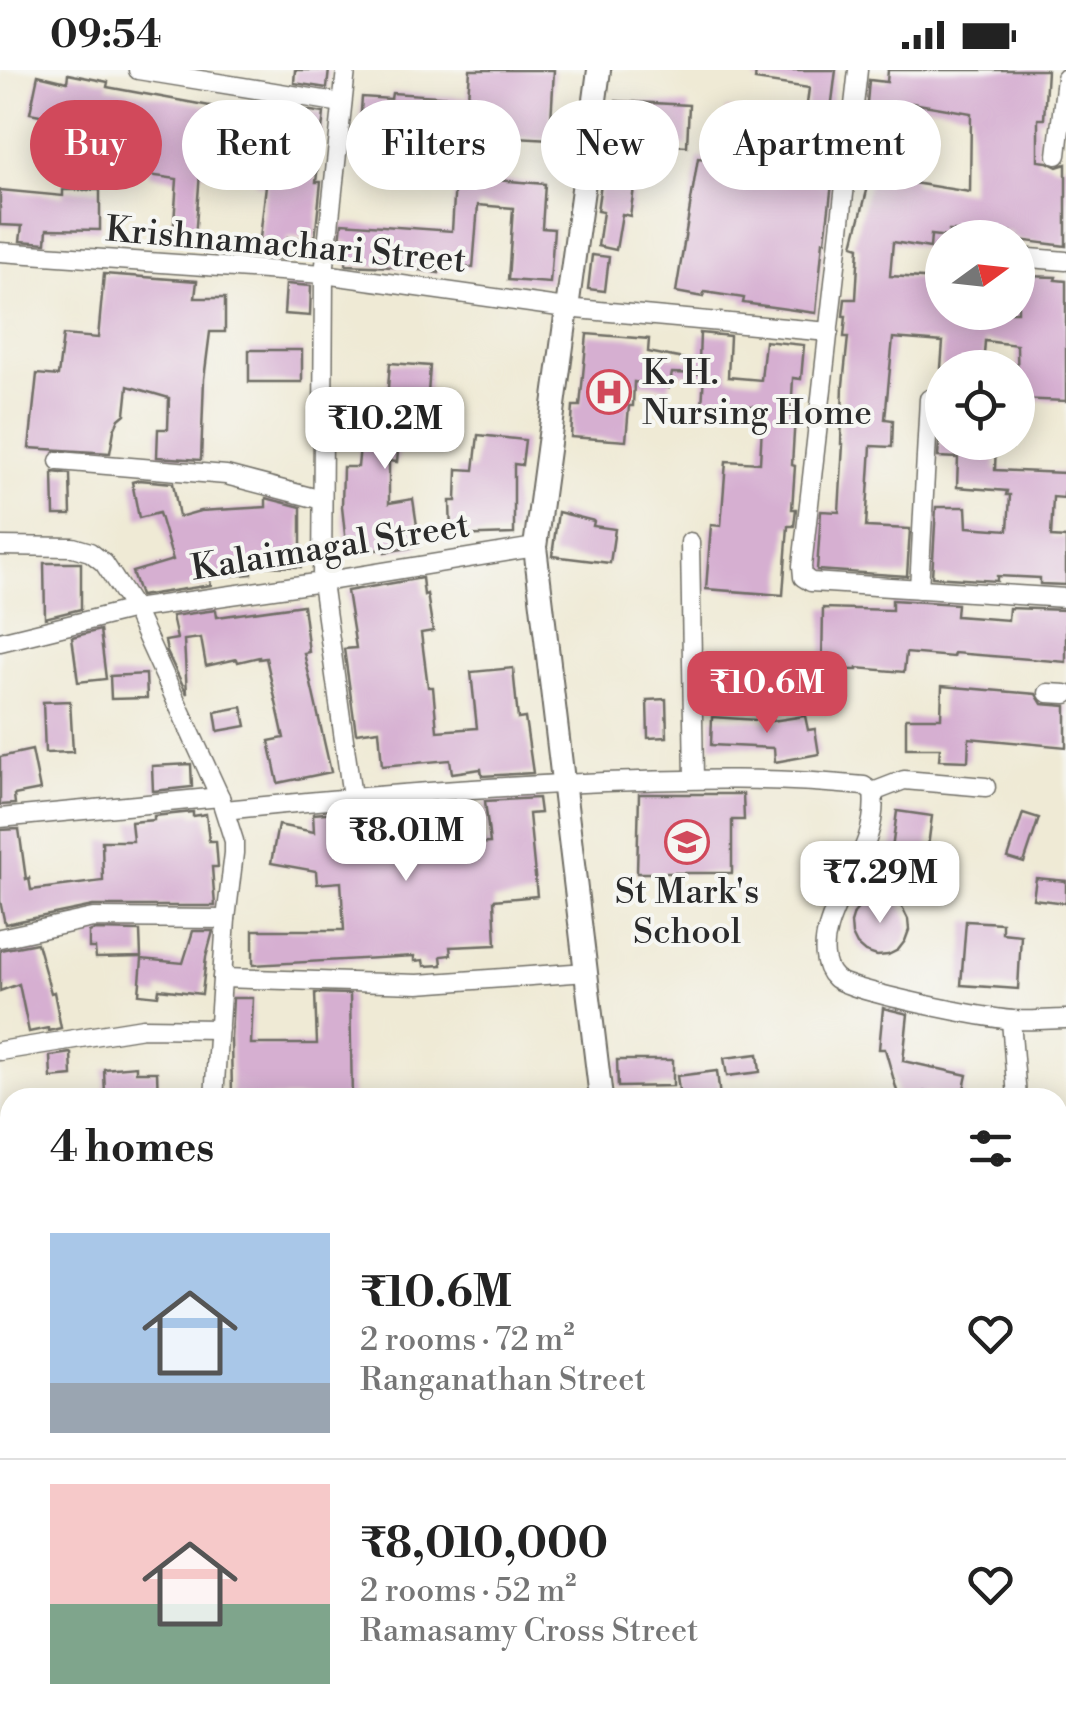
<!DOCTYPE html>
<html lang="en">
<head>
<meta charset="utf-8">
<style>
	body { margin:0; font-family:"Libre Bodoni",serif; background:#f6f6f6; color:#222; height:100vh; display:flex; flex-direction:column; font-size:38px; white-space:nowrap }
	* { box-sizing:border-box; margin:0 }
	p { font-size:32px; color:#767676 }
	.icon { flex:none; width:55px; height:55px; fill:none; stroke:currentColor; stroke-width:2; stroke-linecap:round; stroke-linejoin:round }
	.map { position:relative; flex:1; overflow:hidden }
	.panel { position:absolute; left:0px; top:1018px; width:1068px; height:642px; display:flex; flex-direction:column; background:#fff; border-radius:30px 30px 0 0; box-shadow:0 5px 25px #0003 }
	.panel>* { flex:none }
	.hud { position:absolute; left:30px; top:30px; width:1008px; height:90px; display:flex; gap:20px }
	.needle { width:65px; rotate:75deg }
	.buttons { position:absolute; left:925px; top:150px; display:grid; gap:20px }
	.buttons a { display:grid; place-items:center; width:110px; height:110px; border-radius:50%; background:#fff; box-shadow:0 5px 25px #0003; font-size:50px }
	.price { position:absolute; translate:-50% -85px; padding:0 22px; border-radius:20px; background:#fff; color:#222; font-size:32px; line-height:65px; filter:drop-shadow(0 2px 5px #0008) }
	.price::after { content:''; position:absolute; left:50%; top:60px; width:30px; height:22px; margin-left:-15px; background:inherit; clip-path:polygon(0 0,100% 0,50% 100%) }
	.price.selected { background:#d1495b; color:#fff }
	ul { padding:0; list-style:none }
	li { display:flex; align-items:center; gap:30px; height:250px; padding:0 50px }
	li+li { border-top:2px solid #e0e0e0 }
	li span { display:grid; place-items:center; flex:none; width:280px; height:200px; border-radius:0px; color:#555 }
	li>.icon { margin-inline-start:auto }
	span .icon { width:120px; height:120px; fill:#fffc; stroke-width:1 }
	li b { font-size:42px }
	h2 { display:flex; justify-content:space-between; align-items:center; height:120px; padding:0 50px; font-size:42px }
	.tag { padding:0 35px; border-radius:45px; background:#fff; box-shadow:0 5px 25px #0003; font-size:35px; line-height:90px }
	.tag.selected { background:#d1495b; color:#fff }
	.status { display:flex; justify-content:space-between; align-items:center; height:70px; padding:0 50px; background:#fff; direction:ltr }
	.status svg { height:28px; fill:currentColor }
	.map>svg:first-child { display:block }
	.building { fill:#d6afd1 }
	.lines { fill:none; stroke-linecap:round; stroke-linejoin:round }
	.street-casing { stroke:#706e66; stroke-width:21 }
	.secondary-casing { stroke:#706e66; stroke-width:26 }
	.street { stroke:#fff; stroke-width:18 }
	.secondary { stroke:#fff; stroke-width:22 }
	.labels { text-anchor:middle; stroke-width:8; stroke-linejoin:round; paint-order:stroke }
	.street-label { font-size:35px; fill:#2b2b2b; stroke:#f6f6f2 }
	.poi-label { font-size:35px; fill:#2b2b2b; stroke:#f6f6f2; text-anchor:start }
</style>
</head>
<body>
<div class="status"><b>09:54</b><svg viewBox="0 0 49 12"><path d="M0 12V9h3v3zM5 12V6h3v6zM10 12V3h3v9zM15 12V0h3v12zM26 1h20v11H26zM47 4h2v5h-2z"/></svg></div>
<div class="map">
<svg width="1066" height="1658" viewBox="0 0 1066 1658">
	<rect width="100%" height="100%" fill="#f6f6f2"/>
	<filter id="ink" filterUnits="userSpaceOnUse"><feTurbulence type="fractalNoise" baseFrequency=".01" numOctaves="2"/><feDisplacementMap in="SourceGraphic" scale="20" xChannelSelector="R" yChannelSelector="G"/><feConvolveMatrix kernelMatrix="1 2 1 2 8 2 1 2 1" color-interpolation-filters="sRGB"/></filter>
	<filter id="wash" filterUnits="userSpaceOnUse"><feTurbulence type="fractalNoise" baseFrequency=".0048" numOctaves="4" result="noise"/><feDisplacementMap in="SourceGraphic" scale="40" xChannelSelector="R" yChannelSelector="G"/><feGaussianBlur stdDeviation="2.25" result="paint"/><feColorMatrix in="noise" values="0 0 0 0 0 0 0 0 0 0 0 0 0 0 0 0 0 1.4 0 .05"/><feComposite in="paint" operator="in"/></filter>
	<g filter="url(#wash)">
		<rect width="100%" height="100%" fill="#efead5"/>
		<g id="blocks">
			<g class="building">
				<path d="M295 0H329L327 18 294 13Z"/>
				<path d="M470 0H554L550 69 499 66 496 110 545 114 542 158 554 159 550 213 508 210 513 138 478 135 473 198 440 195 439 203 418 200V198L346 195 348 172 340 171 342 153 452 161 457 77 420 74 419 86 358 83 362 27 391 29 392 23 468 28Z"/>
				<path d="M756 0H836L828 64 838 65 825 171H823L816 243 743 233 744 228 704 222 703 227 676 222 698 88 718 90 726 39 753 44 752 49 804 58 809 18 755 10Z"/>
				<path d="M888 0H1047L1044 49H1038V91L1047 92 1057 97 1066 94V176L1018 170V168H1011V162L949 161 948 167 931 165 930 178 893 172 890 206 939 209 938 242H1018V213H1024L1025 206 1056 207 1055 210 1066 211V331L1018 329 1017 275 985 271 983 298H941L943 272 893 268 885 349 893 350 892 377 871 376 866 457 910 459 907 506 817 500 821 441 839 442 843 374H841L843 315 848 267H844L846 246H843L845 229H856L859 177 853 175 870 109 868 108 872 89 868 88 872 70 920 80 913 113 970 122 971 43 912 33V38L867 33 869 10 887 12Z"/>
				<path d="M68 4 108 12 107 17 237 41 238 34 292 41V38L324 43 316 112H321L315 169 288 167 286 189 258 186 266 115 256 114V108L200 102 195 169 173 168 177 109 149 105 154 69 87 57 83 81 56 76 60 49 30 43 38 5 67 12Z"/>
				<path d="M616 31 689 35 687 76 614 72Z"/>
				<path d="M601 113 634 118 630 146 622 144 616 180 598 176 603 142 597 141Z"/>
				<path d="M0 120 63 126V120H100V160L47 159 46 173 20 171 22 156 0 155Z"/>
				<path d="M592 185 609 187 605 221 588 219Z"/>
				<path d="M104 204 197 211 195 228H225V262H210L204 309 201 390 157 387 158 359H168L169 328 128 316 125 344 119 349 114 360 110 383 29 378 37 304 58 306 63 265 98 268Z"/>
				<path d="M286 214 311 216 310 246 284 244Z"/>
				<path d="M700 263 730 266 728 307 761 310 765 271 804 275 801 309 793 308 791 346H795L792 395 795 396 792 439H796L794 456H788L783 525 706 519 711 455 721 456 726 391 760 393 763 337 727 334 726 339 702 337 704 304 672 303 669 318 634 312 633 336H629L626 371 571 367 573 336H580L587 264 649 269 648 282 699 292Z"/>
				<rect x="249" y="280" width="53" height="32"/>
				<path d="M390 293 430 296 426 351 401 349 397 392 389 391V433L413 429 420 476 385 482V479L347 483 342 437 343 397H358L361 365 384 367Z"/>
				<path d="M478 365 525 370 522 395 514 394V464L451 466 450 431H456L457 399 474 400Z"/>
				<path d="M939 372H996L995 400 1065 403 1064 428 1053 427 1051 467 1066 468V515L1040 514V508L997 506V511L932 507 936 437H966L967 457 1008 460 1010 425H1006L1007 421 957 417 958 388 938 387Z"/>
				<path d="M53 402 70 404 71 445H54Z"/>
				<path d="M139 410 173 413 179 447 200 441 266 437V428L301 437V497L252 496V504L209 507 211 515 140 526 132 502 173 490 159 443 139 448 132 412Z"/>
				<path d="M558 442 594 451 593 456 615 459 610 493 552 486Z"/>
				<path d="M44 493H81V539L45 548Z"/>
				<path d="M422 508 424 525 427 524 433 561 421 563 428 617H433L437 661 477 658 471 602 513 598 518 649 525 648 533 703 482 706 481 699 452 703 450 690 382 696 379 660 356 663 344 579 356 578 347 521Z"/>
				<path d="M892 530 957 534 956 546 1008 550 1009 538 1066 540V592L954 583 953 587 906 583 904 602 857 598V600L822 599 823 538 892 540Z"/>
				<path d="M303 535 309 582 304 583 331 702 278 713 269 671 284 668 266 588 259 589V587L238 592 237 589 206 596 201 568 184 570 187 624 167 582 165 571 177 569 172 546 216 540 217 547Z"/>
				<path d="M100 560 106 609 78 612 72 567Z"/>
				<path d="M146 604 147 628 111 629 110 606Z"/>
				<path d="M942 616 1036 624 1042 634 1066 636V677L969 668 968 691 939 690 940 678H906V648H941Z"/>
				<path d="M666 629 667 667 648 668 647 630Z"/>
				<path d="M70 631 73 682 45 683 43 632Z"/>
				<path d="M242 637 246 656 218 661 215 642Z"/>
				<path d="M805 646 808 660 815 659 819 684 775 692 774 678 711 675 712 647 772 651Z"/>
				<path d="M32 680 40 720 14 725 15 734 0 735V687Z"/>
				<path d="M191 694 192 717 153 721 152 696Z"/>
				<path d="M639 724H743L744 750H732V803H637Z"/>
				<path d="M538 728 540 743 529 744 537 826 494 830 496 875 450 877 451 885 441 886 442 895 424 896 423 890 414 891V886L253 895V860H344L341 812 317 814 316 801 271 793 278 755 314 762 313 744 339 742 348 784 367 781 363 740 443 734 445 775 490 773 485 731Z"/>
				<path d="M897 741 932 746 922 823 887 818Z"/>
				<path d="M193 742V746L206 744 209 771H216L218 797H212L215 836H93L5 854 0 831V760L19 759 26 809 29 808 31 820 103 811 102 771H133L131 752 154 750V746Z"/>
				<path d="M1023 743 1039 748 1024 793 1008 788Z"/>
				<path d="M1036 808 1066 811V833L1033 829Z"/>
				<path d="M897 827 908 849 909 860 905 871 898 880 888 885 877 886 865 882 857 875 852 865 851 853 854 843 862 834 872 829Z"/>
				<path d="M966 851 1002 853V863L1021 865 1018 919 961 915Z"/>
				<path d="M94 860 140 861 141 887 96 888 95 878H89V862Z"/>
				<path d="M193 861H213L206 887 202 924 159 919 158 926 139 924 142 889 183 893Z"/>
				<path d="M37 873 51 923 54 922 61 958 48 961V958L29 962 19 914 0 921V880Z"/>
				<path d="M315 923 350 924 352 1028H232L231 967 233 928H253L251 974H317Z"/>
				<path d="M883 938 908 944 903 991 967 1005 962 1028 925 1022 927 1028H899L885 979H879Z"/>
				<path d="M71 983 72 1006 51 1008 50 986Z"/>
				<path d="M758 984 760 1002 727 1006 724 988Z"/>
				<path d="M617 990H673V1016L618 1017Z"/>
				<path d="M136 996V1002H157L158 1028H140V1024L105 1026 104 999Z"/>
				<path d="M717 1001 720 1028H680L677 1006Z"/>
			</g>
		</g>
	</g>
	<g filter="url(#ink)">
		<use href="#blocks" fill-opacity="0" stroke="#706e66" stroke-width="2.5"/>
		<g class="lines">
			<g class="street-casing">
				<g id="street">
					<path d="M138 0 342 33"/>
					<path d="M346 0 324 204 322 512 352 727"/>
					<path d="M858 0 802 496 803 507 811 512 1066 528"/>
					<path d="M1057 85 1066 8"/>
					<path d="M0 182 324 204 566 238 829 262"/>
					<path d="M1018 187 1066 191"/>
					<path d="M59 391 226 405 322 430"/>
					<path d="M690 472 694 709"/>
					<path d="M0 476 73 477 90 482 104 493 134 539 220 727 234 771V783L226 849 214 1028"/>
					<path d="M919 519 929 329"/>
					<path d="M0 572 134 539 322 512 535 477"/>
					<path d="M1048 623 1066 624"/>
					<path d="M873 722 904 710 986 717"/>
					<path d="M225 740C351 727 478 717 605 712 691 709 778 707 864 716L873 722C879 773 841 812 828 858 823 874 822 896 835 908 850 922 987 948 1013 950 1030 951 1048 949 1066 949"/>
					<path d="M0 748 220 727"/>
					<path d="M0 868 93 848 226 849"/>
					<path d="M222 908 418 914 587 902"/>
					<path d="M1011 950 1017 1028"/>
					<path d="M0 981 143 958 219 959"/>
					<path d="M0 1091 10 1090"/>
					<path d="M1058 1221 1066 1248"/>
					<path d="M0 1267 10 1266"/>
					<path d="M1058 1270 1066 1269"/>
					<path d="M0 1395H10"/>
					<path d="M0 1504H10"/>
					<path d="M1058 1577 1066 1572"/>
					<path d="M224 1650 225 1658"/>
					<path d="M482 1650 483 1658"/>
					<path d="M937 1650 942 1658"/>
					<path d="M906 1658 924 1650"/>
				</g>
			</g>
			<g class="secondary-casing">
				<g id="secondary">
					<path d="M599 0 535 477 601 1028"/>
					<path d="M690 1650 691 1658"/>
				</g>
			</g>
			<use href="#street" class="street"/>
			<use href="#secondary" class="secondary"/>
		</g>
	</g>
	<defs>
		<g id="hospital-ring" transform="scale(2.25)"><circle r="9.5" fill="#f6f6f2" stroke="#d1495b" stroke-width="1.5"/><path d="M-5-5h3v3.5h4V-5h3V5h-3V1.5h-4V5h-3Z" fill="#d1495b"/></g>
		<g id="school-ring" transform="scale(2.25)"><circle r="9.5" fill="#f6f6f2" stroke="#d1495b" stroke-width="1.5"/><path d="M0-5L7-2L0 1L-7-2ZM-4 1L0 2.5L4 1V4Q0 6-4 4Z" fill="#d1495b"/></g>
	</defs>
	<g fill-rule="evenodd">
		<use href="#hospital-ring" x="609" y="322"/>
		<use href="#school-ring" x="687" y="772"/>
	</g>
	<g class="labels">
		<g class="street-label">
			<text transform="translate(286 174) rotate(5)" y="12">Krishnamachari Street</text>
			<text transform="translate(330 476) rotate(-9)" y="12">Kalaimagal Street</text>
		</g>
		<g class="poi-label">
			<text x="642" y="314">K. H.<tspan x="642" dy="40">Nursing Home</tspan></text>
			<text x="687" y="833" text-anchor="middle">St Mark's<tspan x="687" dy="40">School</tspan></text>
		</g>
	</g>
</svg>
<div class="buttons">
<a><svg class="needle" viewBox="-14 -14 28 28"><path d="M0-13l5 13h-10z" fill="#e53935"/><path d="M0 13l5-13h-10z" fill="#767676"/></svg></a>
<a><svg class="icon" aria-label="locate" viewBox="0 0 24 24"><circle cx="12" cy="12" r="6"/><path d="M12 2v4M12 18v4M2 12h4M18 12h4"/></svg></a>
</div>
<b class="price" style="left:385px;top:402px">₹10.2M</b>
<b class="price selected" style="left:767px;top:666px">₹10.6M</b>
<b class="price" style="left:406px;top:814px">₹8.01M</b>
<b class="price" style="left:880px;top:856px">₹7.29M</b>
<div class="hud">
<a class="tag selected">Buy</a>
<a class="tag">Rent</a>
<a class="tag">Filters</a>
<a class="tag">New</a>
<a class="tag">Apartment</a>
</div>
<section class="panel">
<h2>4 homes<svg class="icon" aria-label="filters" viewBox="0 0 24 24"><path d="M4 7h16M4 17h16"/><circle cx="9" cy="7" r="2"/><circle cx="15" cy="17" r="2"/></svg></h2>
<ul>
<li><span style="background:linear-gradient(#a9c7e8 75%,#9aa5b1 0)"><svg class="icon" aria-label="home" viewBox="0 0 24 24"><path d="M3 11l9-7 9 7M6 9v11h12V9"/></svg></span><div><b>₹10.6M</b><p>2 rooms · 72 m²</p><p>Ranganathan Street</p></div><svg class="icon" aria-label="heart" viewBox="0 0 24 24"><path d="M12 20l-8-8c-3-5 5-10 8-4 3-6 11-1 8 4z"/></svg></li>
<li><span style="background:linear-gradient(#f6c9c9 60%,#7fa58c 0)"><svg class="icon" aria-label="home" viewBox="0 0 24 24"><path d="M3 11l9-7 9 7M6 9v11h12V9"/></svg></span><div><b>₹8,010,000</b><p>2 rooms · 52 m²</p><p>Ramasamy Cross Street</p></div><svg class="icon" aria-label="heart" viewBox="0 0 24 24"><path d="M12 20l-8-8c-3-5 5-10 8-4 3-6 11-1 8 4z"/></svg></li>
</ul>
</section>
</div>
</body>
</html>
